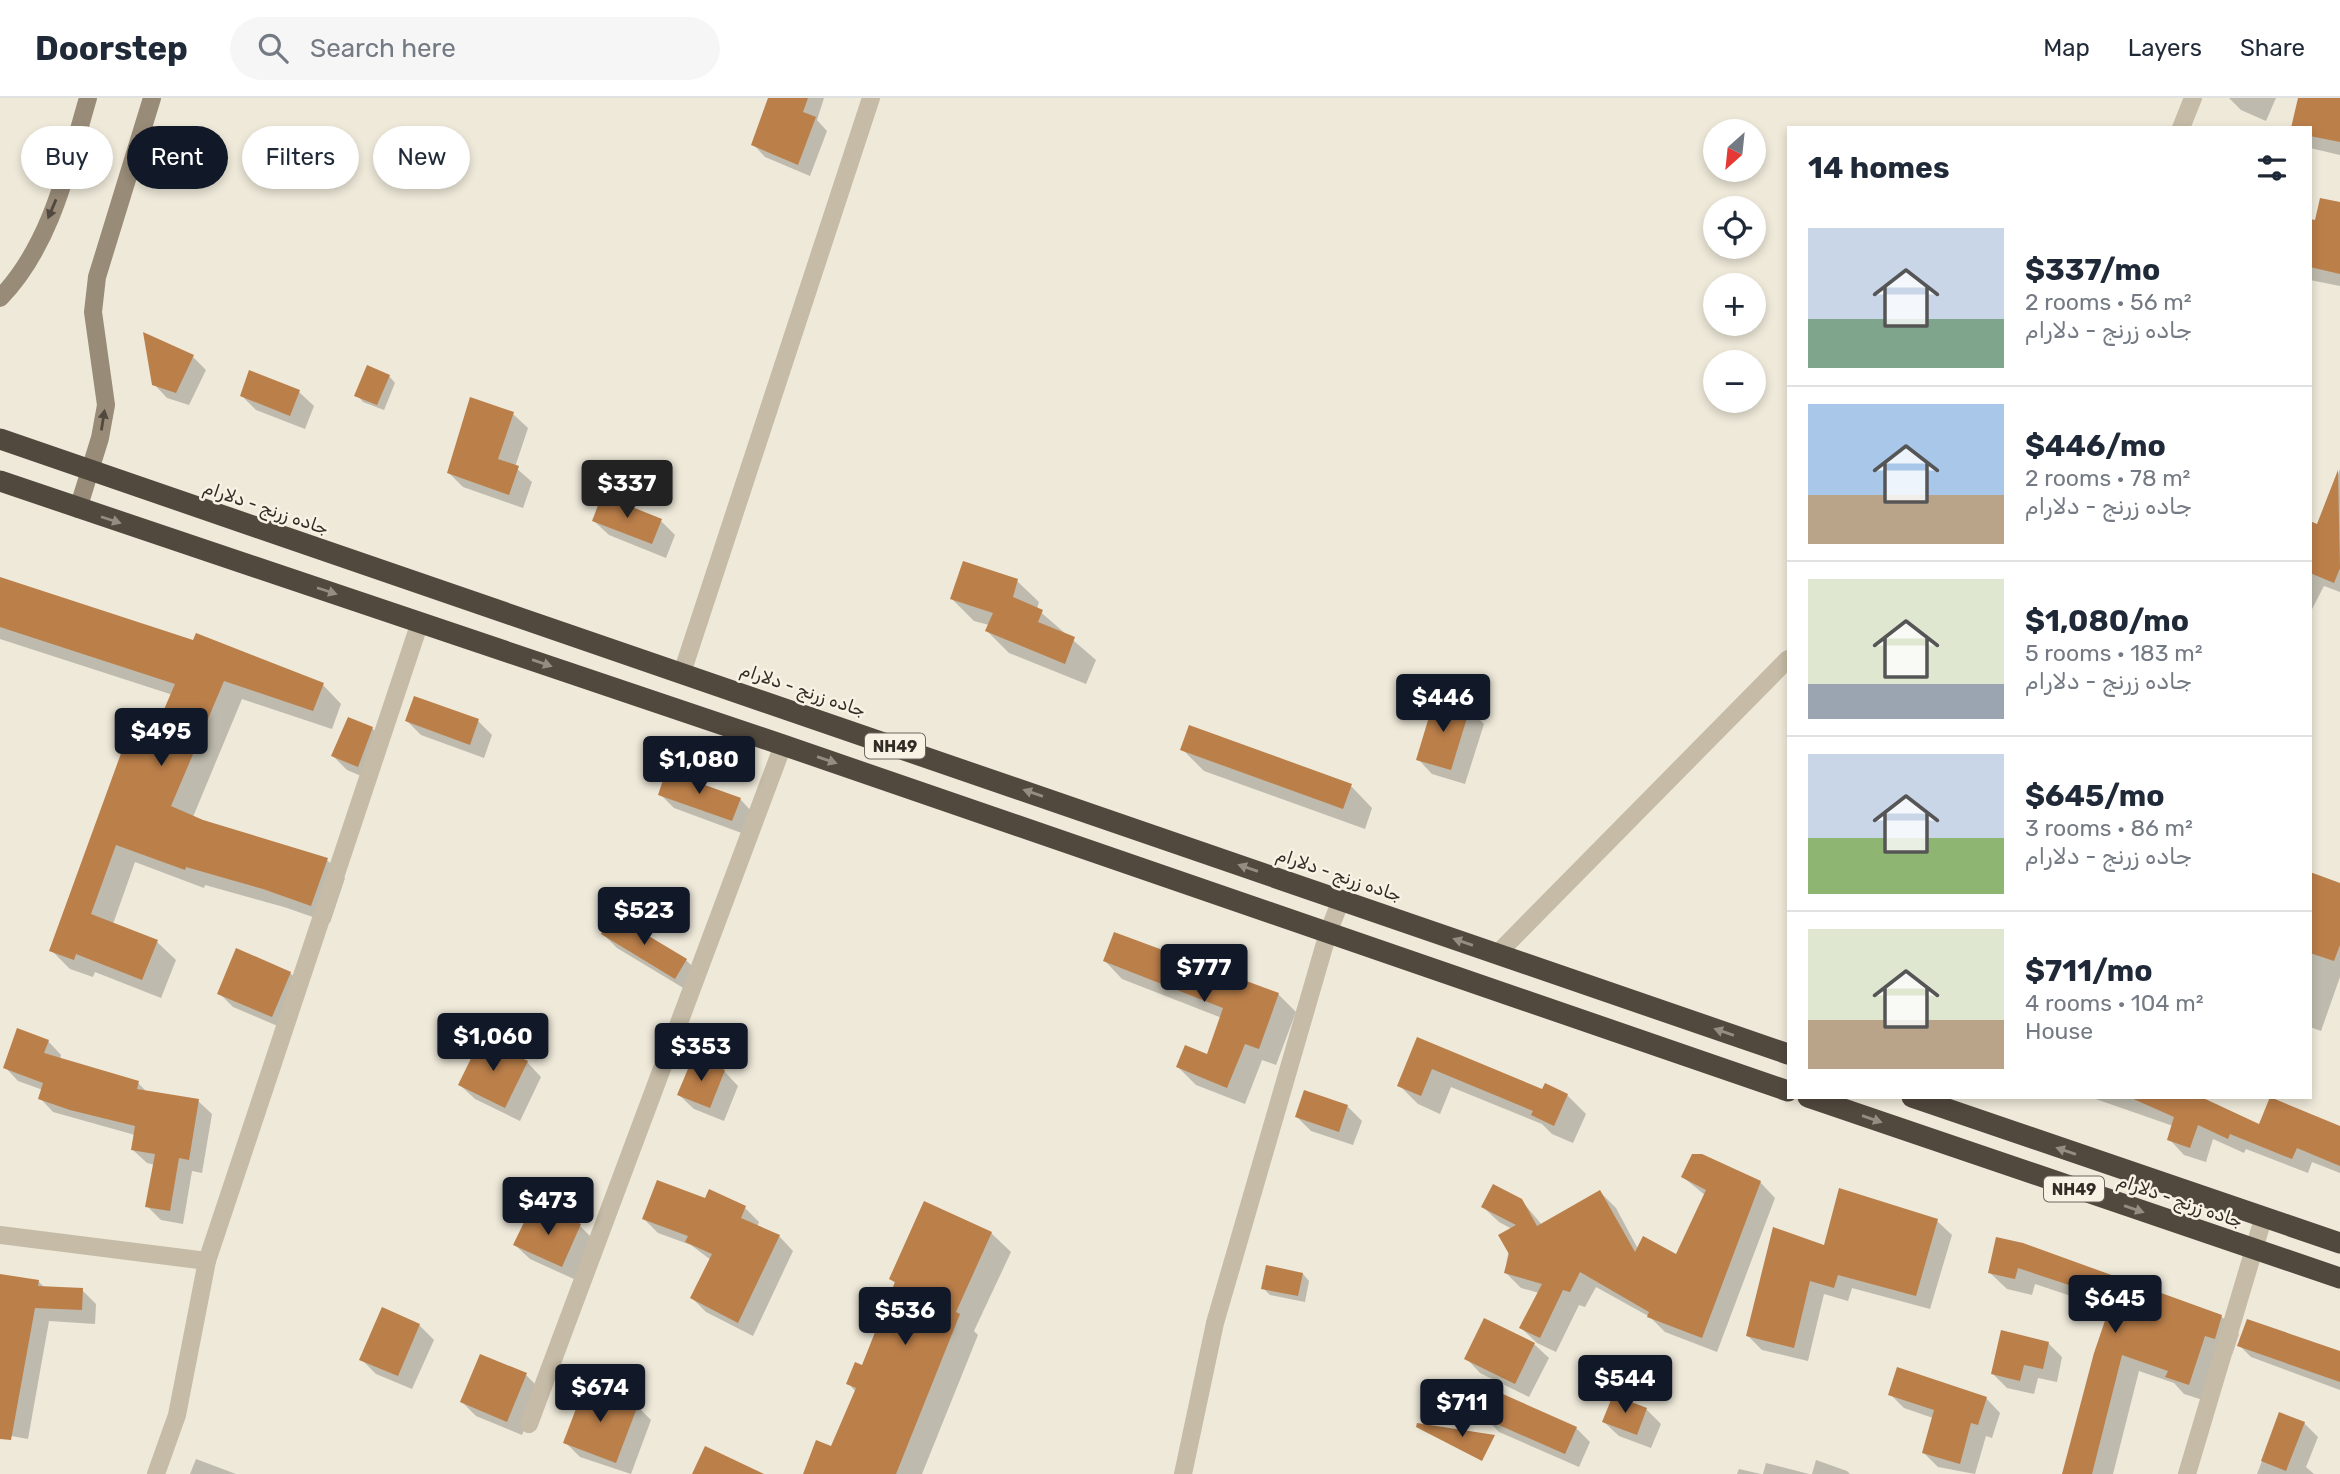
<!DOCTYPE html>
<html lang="en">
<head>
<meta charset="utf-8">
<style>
	body { margin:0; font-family:Rubik,Vazirmatn,sans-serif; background:#f6f6f7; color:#1f2937; height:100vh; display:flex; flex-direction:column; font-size:26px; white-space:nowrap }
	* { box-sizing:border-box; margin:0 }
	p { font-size:23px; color:#747a83 }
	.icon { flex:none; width:38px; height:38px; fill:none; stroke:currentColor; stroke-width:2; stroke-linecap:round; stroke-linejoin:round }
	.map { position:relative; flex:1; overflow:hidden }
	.drawer { position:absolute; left:1787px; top:28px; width:525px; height:973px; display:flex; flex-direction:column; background:#fff; border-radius:0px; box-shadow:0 4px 10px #0003 }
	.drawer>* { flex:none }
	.top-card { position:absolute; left:21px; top:28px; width:665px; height:63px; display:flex; gap:14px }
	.needle { width:46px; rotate:207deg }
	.buttons { position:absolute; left:1703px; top:21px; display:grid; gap:14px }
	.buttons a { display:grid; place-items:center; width:63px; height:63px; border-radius:50%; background:#fff; box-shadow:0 4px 10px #0003; font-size:35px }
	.price { position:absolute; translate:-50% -60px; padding:0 16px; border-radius:7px; background:#111827; color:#fff; font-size:23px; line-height:46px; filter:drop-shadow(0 2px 4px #0008) }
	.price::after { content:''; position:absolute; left:50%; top:42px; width:21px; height:16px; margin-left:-10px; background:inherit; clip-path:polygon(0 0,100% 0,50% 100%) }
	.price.selected { background:#222; color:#fff }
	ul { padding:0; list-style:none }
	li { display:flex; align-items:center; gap:21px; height:175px; padding:0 21px }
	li+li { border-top:2px solid #e0e1e3 }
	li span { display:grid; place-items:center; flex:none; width:196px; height:140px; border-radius:0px; color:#555 }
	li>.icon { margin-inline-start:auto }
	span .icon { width:84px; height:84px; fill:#fffc; stroke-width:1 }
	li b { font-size:30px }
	h2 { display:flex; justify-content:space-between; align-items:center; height:84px; padding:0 21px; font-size:30px }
	.tag { padding:0 24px; border-radius:32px; background:#fff; box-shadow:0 4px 10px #0003; font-size:24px; line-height:63px }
	.tag.selected { background:#111827; color:#fff }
	header { display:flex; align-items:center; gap:42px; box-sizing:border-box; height:98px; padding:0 35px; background:#fff; border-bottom:2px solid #e0e1e3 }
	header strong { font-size:33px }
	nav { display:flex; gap:38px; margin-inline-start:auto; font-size:24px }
	.search { width:490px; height:63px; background:#f6f6f7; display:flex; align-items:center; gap:18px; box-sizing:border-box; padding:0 24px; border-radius:38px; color:#747a83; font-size:26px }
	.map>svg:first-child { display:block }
	.shadow { fill:#0003 }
	.building { fill:#bb7f4a }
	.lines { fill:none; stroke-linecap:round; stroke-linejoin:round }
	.street { stroke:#c5bba6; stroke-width:18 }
	.secondary { stroke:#988b78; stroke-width:18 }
	.highway { stroke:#52493e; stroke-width:21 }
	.oneway { fill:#51483f }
	.oneway2 { fill:#948d80 }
	.labels { text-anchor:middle; stroke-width:5; stroke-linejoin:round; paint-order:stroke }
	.shield { fill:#f7f2e4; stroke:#6d675f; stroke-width:2 }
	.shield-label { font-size:16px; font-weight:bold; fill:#322c26 }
	.street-label { font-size:18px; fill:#322c26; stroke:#f7f2e4 }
</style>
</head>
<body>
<header>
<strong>Doorstep</strong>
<div class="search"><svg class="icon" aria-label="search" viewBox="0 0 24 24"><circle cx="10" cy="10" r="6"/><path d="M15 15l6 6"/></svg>Search here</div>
<nav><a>Map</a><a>Layers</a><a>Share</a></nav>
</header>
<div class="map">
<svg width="2340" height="1376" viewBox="0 0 2340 1376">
	<rect width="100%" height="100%" fill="#eee9d9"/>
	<g class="shadow">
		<path d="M770 0H824L817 22 827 33 810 78 765 59 753 46Z"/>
		<path d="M2229 0H2276L2266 23 2241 12Z"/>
		<path d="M2300 0H2340V57L2310 50V30Z"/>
		<path d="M2340 106V188L2310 182V123L2317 124Z"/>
		<path d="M145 237 193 259 206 272 189 307 167 300 154 286Z"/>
		<path d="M389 278 395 285 384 312 363 304 357 297Z"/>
		<path d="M299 294 314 308 305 331 256 312 242 298Z"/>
		<path d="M513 316 528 330 515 369 532 384 523 410 463 389 449 375Z"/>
		<path d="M2340 371V494L2324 488 2310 515V425L2319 428Z"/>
		<path d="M594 423H661L675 437 666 460 609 437Z"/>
		<path d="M0 481 323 587 341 606 332 631 242 601 193 719 327 762 345 780 330 825 284 809 205 787 204 790 135 764 113 826 157 844 176 862 161 900 95 874 93 879 70 871 51 852 173 597 0 541Z"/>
		<path d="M1017 483 1039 504 1037 511 1096 562 1086 586 1009 555 987 533 989 527 974 523 952 501Z"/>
		<path d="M1469 611 1484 626 1465 686 1432 676 1418 661Z"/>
		<path d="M407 623H478L492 637 484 660 421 637Z"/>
		<path d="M372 630 386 645 373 683 347 672 333 658Z"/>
		<path d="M1182 651 1351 688 1372 710 1365 731 1204 673Z"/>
		<path d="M660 696 740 701 754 716 747 737 674 710Z"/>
		<path d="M2310 776 2340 787V879L2321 933 2310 929Z"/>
		<path d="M603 836 686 862 700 876 690 894 617 850Z"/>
		<path d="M1105 863 1278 896 1296 914 1276 967 1262 962 1245 1006 1196 987 1178 969 1208 958 1222 920 1122 881Z"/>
		<path d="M290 875 305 889 287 932 233 909 219 895Z"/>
		<path d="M1418 941 1543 993 1567 997 1586 1016 1573 1045 1552 1036 1542 1026 1451 989 1440 1016 1418 1006 1399 987Z"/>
		<path d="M48 943 61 957 60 961 138 985 147 994 198 1003 212 1016 202 1075 192 1073 183 1126 161 1122 147 1108 155 1067 147 1065 133 1052 135 1037 53 1014 40 1000 43 992 18 983 5 969Z"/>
		<path d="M527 964 541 979 520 1023 475 1001 460 987Z"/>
		<path d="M724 973 738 988 724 1023 694 1011 679 997Z"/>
		<path d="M2090 999H2197L2260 1029 2340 1030V1075L2312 1064 2308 1075 2246 1051 2244 1055 2213 1041 2206 1064 2184 1057 2169 1041 2173 1028Z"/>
		<path d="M1347 1008 1362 1023 1353 1047 1311 1033 1297 1019Z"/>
		<path d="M1683 1079 1760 1084 1775 1100 1717 1254 1665 1234 1650 1219 1596 1189 1585 1209 1579 1207 1556 1254 1537 1245 1521 1230 1539 1195 1521 1190 1505 1174 1512 1131 1499 1124 1483 1109 1521 1102 1542 1127 1600 1094 1616 1110 1638 1151 1677 1159 1706 1098Z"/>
		<path d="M706 1102 745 1110 759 1124 757 1129 779 1138 793 1153 753 1238 706 1214 692 1200 711 1162 691 1147 658 1135 644 1121Z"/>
		<path d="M1937 1123 1952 1137 1930 1211 1852 1190 1848 1203 1824 1196 1808 1263 1762 1252 1748 1238 1825 1149Z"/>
		<path d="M542 1124 580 1128 594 1142 576 1182 530 1161 515 1147Z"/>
		<path d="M991 1135 1011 1154 974 1233 978 1237 922 1376H805L832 1351 856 1294 848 1285 863 1270 896 1186 891 1181Z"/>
		<path d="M1997 1141 2222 1219 2239 1236 2232 1257 2222 1254 2206 1303 2184 1296 2174 1285 2139 1273 2113 1376H2064L2108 1219 2091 1212 2080 1201 2035 1186 2032 1197 2007 1191 1989 1174Z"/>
		<path d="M1303 1176 1309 1183 1305 1204 1270 1197 1263 1190Z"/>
		<path d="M0 1178 38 1183 45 1190 82 1192 96 1206 95 1226 49 1223 28 1341 0 1336Z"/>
		<path d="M2248 1223 2340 1255V1292L2251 1259 2239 1247Z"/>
		<path d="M419 1227 434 1242 412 1291 376 1276 361 1261Z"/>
		<path d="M2048 1245 2062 1259 2057 1284 2038 1280 2034 1296 2007 1290 1993 1276Z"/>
		<path d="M1534 1246 1549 1260 1529 1299 1480 1275 1466 1260Z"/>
		<path d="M526 1277 540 1291 522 1337 476 1318 462 1304Z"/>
		<path d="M1890 1296 1986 1300 2000 1315 1992 1340 1986 1338 1975 1376 1938 1369 1924 1355 1933 1320 1904 1310Z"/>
		<path d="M637 1308 651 1322 631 1376 580 1359 565 1344Z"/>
		<path d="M1646 1311 1661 1326 1651 1350 1619 1338 1604 1324Z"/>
		<path d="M2280 1316 2304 1325 2318 1339 2306 1369 2314 1376H2257Z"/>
		<path d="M1485 1320 1576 1330 1590 1344 1579 1369 1499 1334Z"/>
		<path d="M196 1361 236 1376H190Z"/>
		<path d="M1816 1362 1847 1373 1850 1376H1812Z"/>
		<path d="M1766 1365 1809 1376H1763Z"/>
		<path d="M1739 1371 1761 1376H1737Z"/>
	</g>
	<g class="building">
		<path d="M768 0H808L803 14 816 19 798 67 751 47Z"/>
		<path d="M2298 0H2340V44L2310 38V30H2291Z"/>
		<path d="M2320 100 2340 104V176L2310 169V121L2315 122Z"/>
		<path d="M143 234 194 257 176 295 152 287Z"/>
		<path d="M367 267 390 277 377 307 354 298Z"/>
		<path d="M249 272 300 292 290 318 240 298Z"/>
		<path d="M470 299 514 314 498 361 519 368 509 397 447 375Z"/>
		<path d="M2338 372 2340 470 2334 485 2310 475V423L2317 426Z"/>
		<path d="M602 397 662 421 652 446 592 423Z"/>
		<path d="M963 463 1018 481 1013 499 1043 512 1038 524 1075 539 1065 566 985 533 993 515 950 501Z"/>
		<path d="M0 479 193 542 196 535 324 585 313 613 224 583 171 708 203 722 328 760 311 808 263 791 186 769 185 772 116 747 91 816 158 842 142 882 76 856 74 862 49 853 131 628 153 637 175 586 0 529Z"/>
		<path d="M414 598 479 621 470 647 405 623Z"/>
		<path d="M1435 599 1470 610 1451 672 1416 662Z"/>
		<path d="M348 619 373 629 358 669 331 658Z"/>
		<path d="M1189 627 1352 686 1343 711 1180 652Z"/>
		<path d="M666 673 741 700 732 723 658 697Z"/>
		<path d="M2310 774 2340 785V847L2334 863 2310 855Z"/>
		<path d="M612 816 687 861 675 881 601 836Z"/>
		<path d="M1114 834 1279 895 1259 951 1245 946 1227 990 1176 969 1185 947 1207 956 1223 910 1103 863Z"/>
		<path d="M236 850 291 874 272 919 217 896Z"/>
		<path d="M17 930 49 942 44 955 139 983 137 991 199 1001 189 1062 179 1060 170 1113 145 1109 155 1056 131 1052 135 1028 70 1012 38 1001 43 985 3 970Z"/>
		<path d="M1417 939 1542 991 1545 985 1568 996 1554 1028 1531 1017 1533 1013 1432 971 1421 998 1397 988Z"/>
		<path d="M481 940 528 963 505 1010 458 987Z"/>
		<path d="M693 959 725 972 710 1010 677 997Z"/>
		<path d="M1304 992 1348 1007 1339 1034 1295 1019Z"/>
		<path d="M2129 999H2201L2259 1026 2270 999 2340 1028V1068L2297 1050 2292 1061 2230 1036 2228 1041 2198 1027 2190 1050 2167 1042 2174 1019Z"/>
		<path d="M1692 1056H1702L1761 1083 1702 1240 1647 1219 1649 1214 1580 1174 1570 1194 1563 1192 1540 1240 1519 1230 1542 1186 1504 1175 1509 1156 1498 1137 1516 1127 1481 1109 1493 1086 1522 1101 1537 1128 1600 1092 1635 1154 1643 1138 1676 1156 1706 1092 1681 1079Z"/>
		<path d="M657 1082 705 1100 709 1091 746 1108 741 1120 780 1137 738 1225 690 1200 712 1156 685 1144 688 1138 642 1121Z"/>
		<path d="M1839 1090 1938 1121 1916 1198 1838 1177 1834 1190 1810 1183 1794 1250 1746 1238 1773 1129 1824 1147Z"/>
		<path d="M924 1103 992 1134 956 1214 960 1216 896 1376H803L816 1342 831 1348 856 1290 846 1286 855 1264 862 1267 895 1184 889 1181Z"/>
		<path d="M546 1110 581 1126 562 1169 513 1147 528 1116 541 1122Z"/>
		<path d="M1996 1139 2023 1145 2222 1217 2215 1241 2205 1238 2189 1287 2165 1279 2168 1273 2122 1257 2092 1376H2062L2094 1255 2109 1211 2072 1195 2075 1189 2018 1170 2015 1181 1988 1175Z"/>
		<path d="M1266 1167 1303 1175 1298 1198 1261 1191Z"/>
		<path d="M0 1176 39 1182 38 1188 83 1190 82 1212 35 1210 11 1342 0 1341Z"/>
		<path d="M382 1209 420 1226 398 1278 359 1262Z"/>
		<path d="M1484 1220 1535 1245 1515 1286 1464 1261Z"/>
		<path d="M2247 1221 2340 1253V1284L2237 1248Z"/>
		<path d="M2001 1232 2049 1244 2043 1271 2024 1267 2020 1283 1991 1276Z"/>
		<path d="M480 1256 527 1275 507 1324 460 1304Z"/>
		<path d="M1897 1269 1987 1299 1978 1327 1971 1325 1960 1366 1922 1355 1934 1312 1888 1297Z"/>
		<path d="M585 1287 638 1307 616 1365 563 1345Z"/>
		<path d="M1496 1293 1577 1329 1565 1356 1483 1320Z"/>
		<path d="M1613 1297 1647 1310 1637 1337 1602 1324Z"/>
		<path d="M2279 1314 2305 1324 2286 1373 2261 1363Z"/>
		<path d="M1417 1325 1495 1337 1482 1363 1416 1329Z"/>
		<path d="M705 1348 764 1376H692Z"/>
	</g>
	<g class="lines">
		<g class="street">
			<path d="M2181 30 2193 0"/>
			<path d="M682 575 871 0"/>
			<path d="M1497 856 1788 561"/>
			<path d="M0 1137 207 1163"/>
			<path d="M529 1326 783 647"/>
			<path d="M156 1376 177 1317 207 1163 420 524"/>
			<path d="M1183 1376 1215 1225 1328 835 1341 802"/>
			<path d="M2187 1376 2263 1121"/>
		</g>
		<g class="secondary">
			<path d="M0 200C51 148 68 68 88 0"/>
			<path d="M78 411 100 340 106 307 93 214 97 179 152 0"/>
		</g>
		<g class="highway">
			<path d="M0 341 1788 956"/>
			<path d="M0 383 783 647 1788 993"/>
			<path d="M1808 999 2340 1180"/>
			<path d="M1912 999 2340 1145"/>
		</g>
	</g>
	<defs><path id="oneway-solid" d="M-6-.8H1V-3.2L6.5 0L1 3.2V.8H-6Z" transform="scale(1.75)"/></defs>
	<g class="oneway">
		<use href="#oneway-solid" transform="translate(52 111) rotate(113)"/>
		<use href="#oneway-solid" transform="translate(103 322) rotate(-81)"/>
	</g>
	<g class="oneway2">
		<use href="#oneway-solid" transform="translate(111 422) rotate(18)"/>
		<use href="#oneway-solid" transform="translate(327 493) rotate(18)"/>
		<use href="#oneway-solid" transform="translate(542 565) rotate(19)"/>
		<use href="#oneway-solid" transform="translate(827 662) rotate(19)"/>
		<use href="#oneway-solid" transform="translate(1033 695) rotate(-161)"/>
		<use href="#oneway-solid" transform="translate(1248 770) rotate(-161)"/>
		<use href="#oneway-solid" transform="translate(1463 844) rotate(-161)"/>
		<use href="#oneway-solid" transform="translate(1724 934) rotate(-161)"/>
		<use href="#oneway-solid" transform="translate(1872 1021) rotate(19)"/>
		<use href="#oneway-solid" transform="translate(2066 1053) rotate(-161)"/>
		<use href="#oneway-solid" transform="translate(2134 1111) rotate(19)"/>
	</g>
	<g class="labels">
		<g class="shield">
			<rect x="865" y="635.5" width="60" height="25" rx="5"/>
			<rect x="2044" y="1078.5" width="60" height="25" rx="5"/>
		</g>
		<g class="shield-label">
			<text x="895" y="654">NH49</text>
			<text x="2074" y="1097">NH49</text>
		</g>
		<g class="street-label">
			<text transform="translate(266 410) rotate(19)" y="6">جاده زرنج - دلارام</text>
			<text transform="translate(803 592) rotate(19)" y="6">جاده زرنج - دلارام</text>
			<text transform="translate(1339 777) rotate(19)" y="6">جاده زرنج - دلارام</text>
			<text transform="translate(2180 1103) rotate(19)" y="6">جاده زرنج - دلارام</text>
		</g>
	</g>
</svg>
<div class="buttons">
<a><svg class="needle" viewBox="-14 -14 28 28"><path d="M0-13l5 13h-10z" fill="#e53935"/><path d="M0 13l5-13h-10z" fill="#747a83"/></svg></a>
<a><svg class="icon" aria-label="locate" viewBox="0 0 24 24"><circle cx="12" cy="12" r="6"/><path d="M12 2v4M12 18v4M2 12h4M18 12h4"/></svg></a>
<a>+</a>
<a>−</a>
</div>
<b class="price selected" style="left:627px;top:422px">$337</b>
<b class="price" style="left:1443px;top:636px">$446</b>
<b class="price" style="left:161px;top:670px">$495</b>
<b class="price" style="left:699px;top:698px">$1,080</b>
<b class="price" style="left:644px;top:849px">$523</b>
<b class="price" style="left:1204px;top:906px">$777</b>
<b class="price" style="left:493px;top:975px">$1,060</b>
<b class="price" style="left:701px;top:985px">$353</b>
<b class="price" style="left:548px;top:1139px">$473</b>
<b class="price" style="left:2115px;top:1237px">$645</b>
<b class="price" style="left:905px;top:1249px">$536</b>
<b class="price" style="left:1625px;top:1317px">$544</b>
<b class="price" style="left:600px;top:1326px">$674</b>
<b class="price" style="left:1462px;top:1341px">$711</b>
<div class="top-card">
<a class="tag">Buy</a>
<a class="tag selected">Rent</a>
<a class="tag">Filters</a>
<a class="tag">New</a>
</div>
<section class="drawer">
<h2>14 homes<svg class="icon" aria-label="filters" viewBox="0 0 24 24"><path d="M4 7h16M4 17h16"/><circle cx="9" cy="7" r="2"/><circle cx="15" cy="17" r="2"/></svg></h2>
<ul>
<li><span style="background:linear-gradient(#c9d6e8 65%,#7fa58c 0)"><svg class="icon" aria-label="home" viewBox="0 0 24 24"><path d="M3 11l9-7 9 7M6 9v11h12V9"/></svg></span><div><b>$337/mo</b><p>2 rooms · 56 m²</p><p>جاده زرنج - دلارام</p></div></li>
<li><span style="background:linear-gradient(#a9c7e8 65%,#b9a48a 0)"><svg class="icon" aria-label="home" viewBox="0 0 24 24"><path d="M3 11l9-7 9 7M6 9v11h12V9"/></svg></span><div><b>$446/mo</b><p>2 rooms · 78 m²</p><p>جاده زرنج - دلارام</p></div></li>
<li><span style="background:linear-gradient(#dfe7d0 75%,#9aa5b1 0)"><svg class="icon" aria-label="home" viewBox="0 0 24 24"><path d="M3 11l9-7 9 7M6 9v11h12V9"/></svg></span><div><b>$1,080/mo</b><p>5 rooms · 183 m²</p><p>جاده زرنج - دلارام</p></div></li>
<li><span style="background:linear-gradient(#c9d6e8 60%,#8fb573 0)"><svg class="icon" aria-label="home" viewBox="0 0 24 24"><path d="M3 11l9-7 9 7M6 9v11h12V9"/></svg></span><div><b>$645/mo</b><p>3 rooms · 86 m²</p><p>جاده زرنج - دلارام</p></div></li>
<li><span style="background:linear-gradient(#dfe7d0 65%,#b9a48a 0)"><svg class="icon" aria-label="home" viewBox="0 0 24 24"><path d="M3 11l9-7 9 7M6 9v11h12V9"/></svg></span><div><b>$711/mo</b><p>4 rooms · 104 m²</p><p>House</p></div></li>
</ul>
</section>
</div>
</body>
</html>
